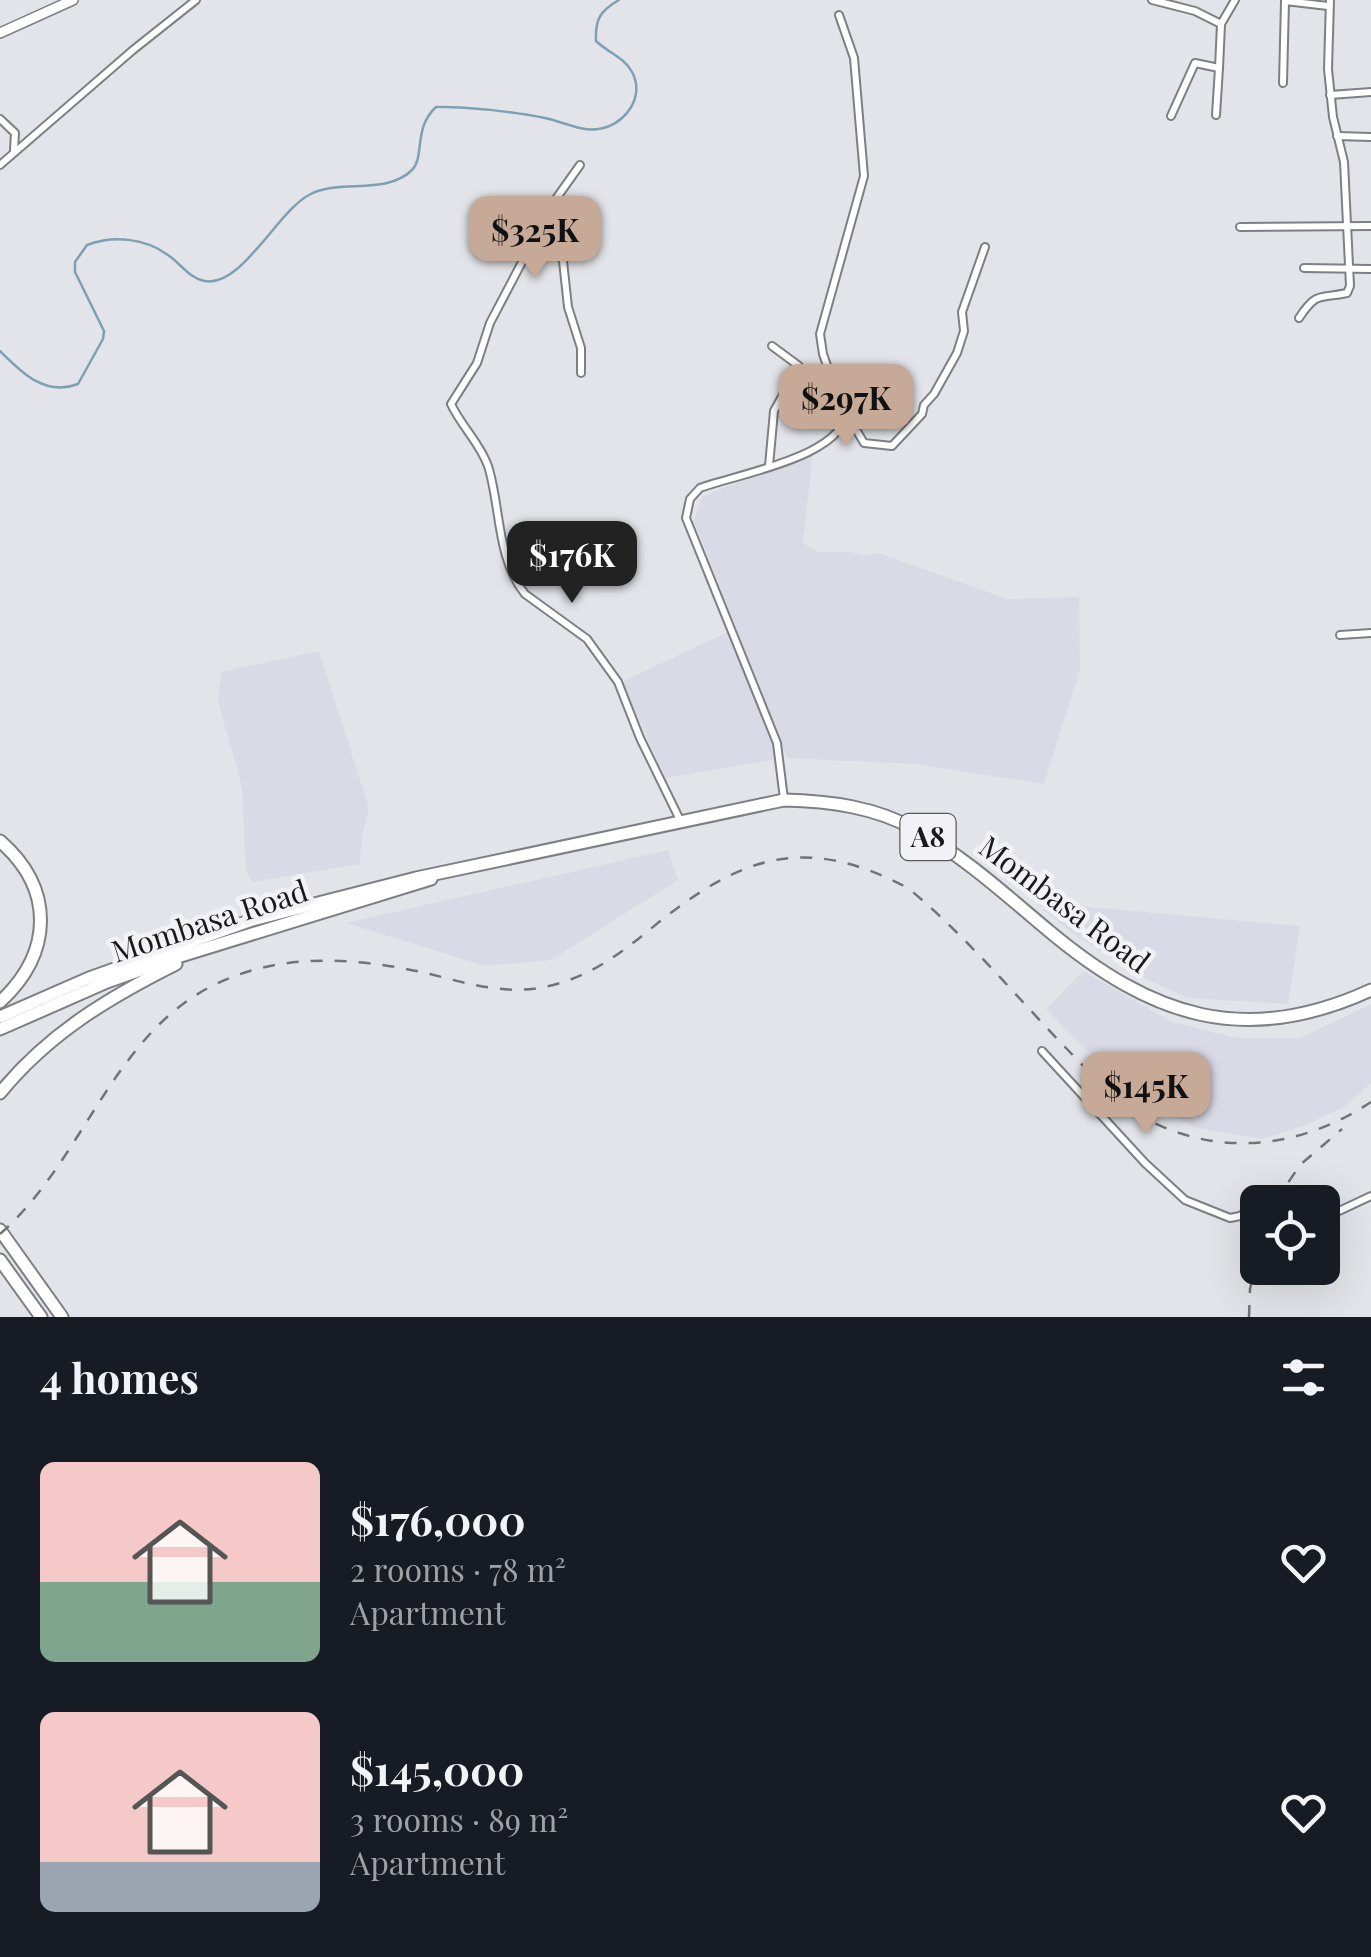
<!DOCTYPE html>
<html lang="en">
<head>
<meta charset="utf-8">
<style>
	body { margin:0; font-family:"Playfair Display",serif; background:#242831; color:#f1f3f6; height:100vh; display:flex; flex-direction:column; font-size:38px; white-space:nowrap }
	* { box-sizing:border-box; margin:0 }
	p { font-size:32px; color:#9ea1a6 }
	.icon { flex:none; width:55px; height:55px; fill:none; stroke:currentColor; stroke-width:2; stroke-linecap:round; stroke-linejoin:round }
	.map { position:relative; height:1317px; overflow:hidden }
	.sheet { display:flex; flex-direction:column; background:#171b24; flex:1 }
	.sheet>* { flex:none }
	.tools { position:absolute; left:1240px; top:1185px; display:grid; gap:20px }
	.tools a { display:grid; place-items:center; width:100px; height:100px; border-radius:15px; background:#171b24; box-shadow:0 10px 40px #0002; font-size:50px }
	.price { position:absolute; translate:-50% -85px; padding:0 22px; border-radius:20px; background:#c6a996; color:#111; font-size:32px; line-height:65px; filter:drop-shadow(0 2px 5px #0008) }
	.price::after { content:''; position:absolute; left:50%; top:60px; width:30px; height:22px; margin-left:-15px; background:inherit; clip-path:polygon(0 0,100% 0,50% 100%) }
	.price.selected { background:#222; color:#fff }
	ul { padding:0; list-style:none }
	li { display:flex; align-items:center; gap:30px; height:250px; padding:0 40px }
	li span { display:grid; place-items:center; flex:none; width:280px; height:200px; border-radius:15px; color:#555 }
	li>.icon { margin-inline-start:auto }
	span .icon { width:120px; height:120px; fill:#fffc; stroke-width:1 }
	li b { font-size:42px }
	h2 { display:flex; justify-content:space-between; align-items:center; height:120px; padding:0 40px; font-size:42px }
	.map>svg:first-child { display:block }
	.built { fill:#dadae7 }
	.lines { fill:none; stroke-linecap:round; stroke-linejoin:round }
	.stream { stroke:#7ea0b2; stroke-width:2.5 }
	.street-casing { stroke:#7e7f84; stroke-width:10 }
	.secondary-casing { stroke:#7e7f84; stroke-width:12 }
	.highway-casing { stroke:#7e7f84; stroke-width:15 }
	.street { stroke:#fff; stroke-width:6 }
	.secondary { stroke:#fff; stroke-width:9 }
	.highway { stroke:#fff; stroke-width:11 }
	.rail { stroke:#727376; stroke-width:2.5; stroke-dasharray:12 12; stroke-linecap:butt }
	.labels { text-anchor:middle; stroke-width:9; stroke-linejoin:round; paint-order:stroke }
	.shield { fill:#f1f1f6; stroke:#5a5a5d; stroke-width:2.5 }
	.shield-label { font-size:28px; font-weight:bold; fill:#19191b }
	.street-label { font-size:30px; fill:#19191b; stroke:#f1f1f6 }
</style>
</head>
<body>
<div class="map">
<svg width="1371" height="1317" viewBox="0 0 1371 1317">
	<rect width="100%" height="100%" fill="#e3e4e9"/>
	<g class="built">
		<path d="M813 452 803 543 818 552H851L862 556 879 553 1007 599 1079 597 1080 669 1044 784 915 764 787 758 694 521 702 497Z"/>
		<path d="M728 632 778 759 666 778 621 682Z"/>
		<path d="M319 651 369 808 362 837 360 864 252 882 246 871 242 787 218 701 221 672Z"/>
		<path d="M668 850 678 880 551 960 485 966 346 923Z"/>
		<path d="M1047 903 1300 926 1288 1004 1188 998 1140 976 1078 937 1043 910Z"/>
		<path d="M1083 971 1172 1022 1238 1038H1300L1371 1004V1083L1344 1107 1305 1125 1263 1139 1196 1128 1129 1093 1046 1009Z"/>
	</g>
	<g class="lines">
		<path class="stream" d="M0 351C21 372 45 397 78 384L103 339 104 331 75 272V262L87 245C113 235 145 238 168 255 180 263 190 279 205 281 241 288 278 211 309 195 338 178 386 196 412 170 425 157 413 128 436 107 464 106 516 112 545 118 561 121 582 132 598 129 624 126 646 97 632 72 624 57 607 52 596 41 595 19 600 11 619 0"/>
		<g class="street-casing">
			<g id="street">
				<path d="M1152 0 1195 11 1221 24 1235 0"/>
				<path d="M1283 83 1285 1 1328 6"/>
				<path d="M1330 95 1371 92"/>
				<path d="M1216 115 1219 68"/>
				<path d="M1171 116 1195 63 1219 68 1221 24"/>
				<path d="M0 119 15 133 14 150"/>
				<path d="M1337 136 1371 137"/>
				<path d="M0 165 133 50 196 0"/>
				<path d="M580 165 553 203 490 323 477 363 451 404C461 426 480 443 488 466 501 507 496 558 525 594L587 639 618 682 640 738 681 822"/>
				<path d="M546 221 550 239 563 261 568 307 581 348V373"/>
				<path d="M1240 227 1371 226"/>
				<path d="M1304 268 1371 269"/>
				<path d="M1299 318C1317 291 1319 299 1347 293L1350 286 1344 162 1333 117 1328 69 1330 0"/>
				<path d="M848 416 864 443 892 446 922 414 924 405 934 394 957 353 964 331 962 312 985 247"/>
				<path d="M769 466 774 411 799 366 772 346"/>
				<path d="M1340 635 1371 633"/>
				<path d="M784 799 777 743 686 518 690 499 700 488C737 474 851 456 847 406L832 380 823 354 820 334 864 176 854 58 839 15"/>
				<path d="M1042 1051 1145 1163 1185 1200 1230 1218 1240 1216 1258 1204"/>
				<path d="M1263 1202H1273"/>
				<path d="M1322 1219 1371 1196"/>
			</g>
		</g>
		<g class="secondary-casing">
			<path id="secondary" d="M0 33 73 0"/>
		</g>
		<g class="highway-casing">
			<g id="highway">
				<path d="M0 841C55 889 53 953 0 1002"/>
				<path d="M0 1017 89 978 252 920 416 878 784 800C829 801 876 807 916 830 965 857 1007 896 1049 931 1152 1017 1245 1048 1371 990"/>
				<path d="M0 1029 107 982 171 959 431 879"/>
				<path d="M0 1093C48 1034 108 998 176 964"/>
				<path d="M0 1230 62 1317"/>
				<path d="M0 1260 41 1317"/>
			</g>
		</g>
		<use href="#street" class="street"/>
		<use href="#secondary" class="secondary"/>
		<use href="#highway" class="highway"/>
		<g class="rail">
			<path d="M1275 1202 1300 1165 1342 1129"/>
			<path d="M0 1234C82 1162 111 1040 208 988 278 951 356 957 430 974 469 984 509 996 549 986 593 976 625 950 659 922 745 854 807 835 908 888 965 935 1014 994 1065 1047 1091 1074 1119 1105 1152 1122 1226 1158 1305 1146 1371 1102"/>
			<path d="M1249 1317 1250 1289 1258 1253"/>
		</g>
	</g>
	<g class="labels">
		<rect class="shield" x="900.5" y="814" width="55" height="46" rx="8"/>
		<g class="shield-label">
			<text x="928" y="847">A8</text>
		</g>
		<g class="street-label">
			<text transform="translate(1064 905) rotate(37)" y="10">Mombasa Road</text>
			<text transform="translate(210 922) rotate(-18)" y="10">Mombasa Road</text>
		</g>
	</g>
</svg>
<div class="tools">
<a><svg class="icon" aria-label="locate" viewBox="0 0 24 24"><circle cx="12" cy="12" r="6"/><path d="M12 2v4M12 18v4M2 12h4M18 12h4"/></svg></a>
</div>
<b class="price" style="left:535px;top:281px">$325K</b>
<b class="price" style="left:846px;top:449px">$297K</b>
<b class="price selected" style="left:572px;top:606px">$176K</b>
<b class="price" style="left:1146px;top:1137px">$145K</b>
</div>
<section class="sheet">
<h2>4 homes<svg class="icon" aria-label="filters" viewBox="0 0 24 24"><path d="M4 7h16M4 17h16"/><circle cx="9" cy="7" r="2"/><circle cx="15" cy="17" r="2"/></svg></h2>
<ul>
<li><span style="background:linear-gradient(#f6c9c9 60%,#7fa58c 0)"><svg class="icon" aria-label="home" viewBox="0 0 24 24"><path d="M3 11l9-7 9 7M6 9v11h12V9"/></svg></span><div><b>$176,000</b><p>2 rooms · 78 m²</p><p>Apartment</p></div><svg class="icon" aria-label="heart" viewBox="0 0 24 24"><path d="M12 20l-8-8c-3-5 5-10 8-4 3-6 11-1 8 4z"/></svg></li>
<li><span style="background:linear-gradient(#f6c9c9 75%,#9aa5b1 0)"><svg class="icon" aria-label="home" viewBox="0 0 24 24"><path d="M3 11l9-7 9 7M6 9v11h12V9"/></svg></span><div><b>$145,000</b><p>3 rooms · 89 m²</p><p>Apartment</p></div><svg class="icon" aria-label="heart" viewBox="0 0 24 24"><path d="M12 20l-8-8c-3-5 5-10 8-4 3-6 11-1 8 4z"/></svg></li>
</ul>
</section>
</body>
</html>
